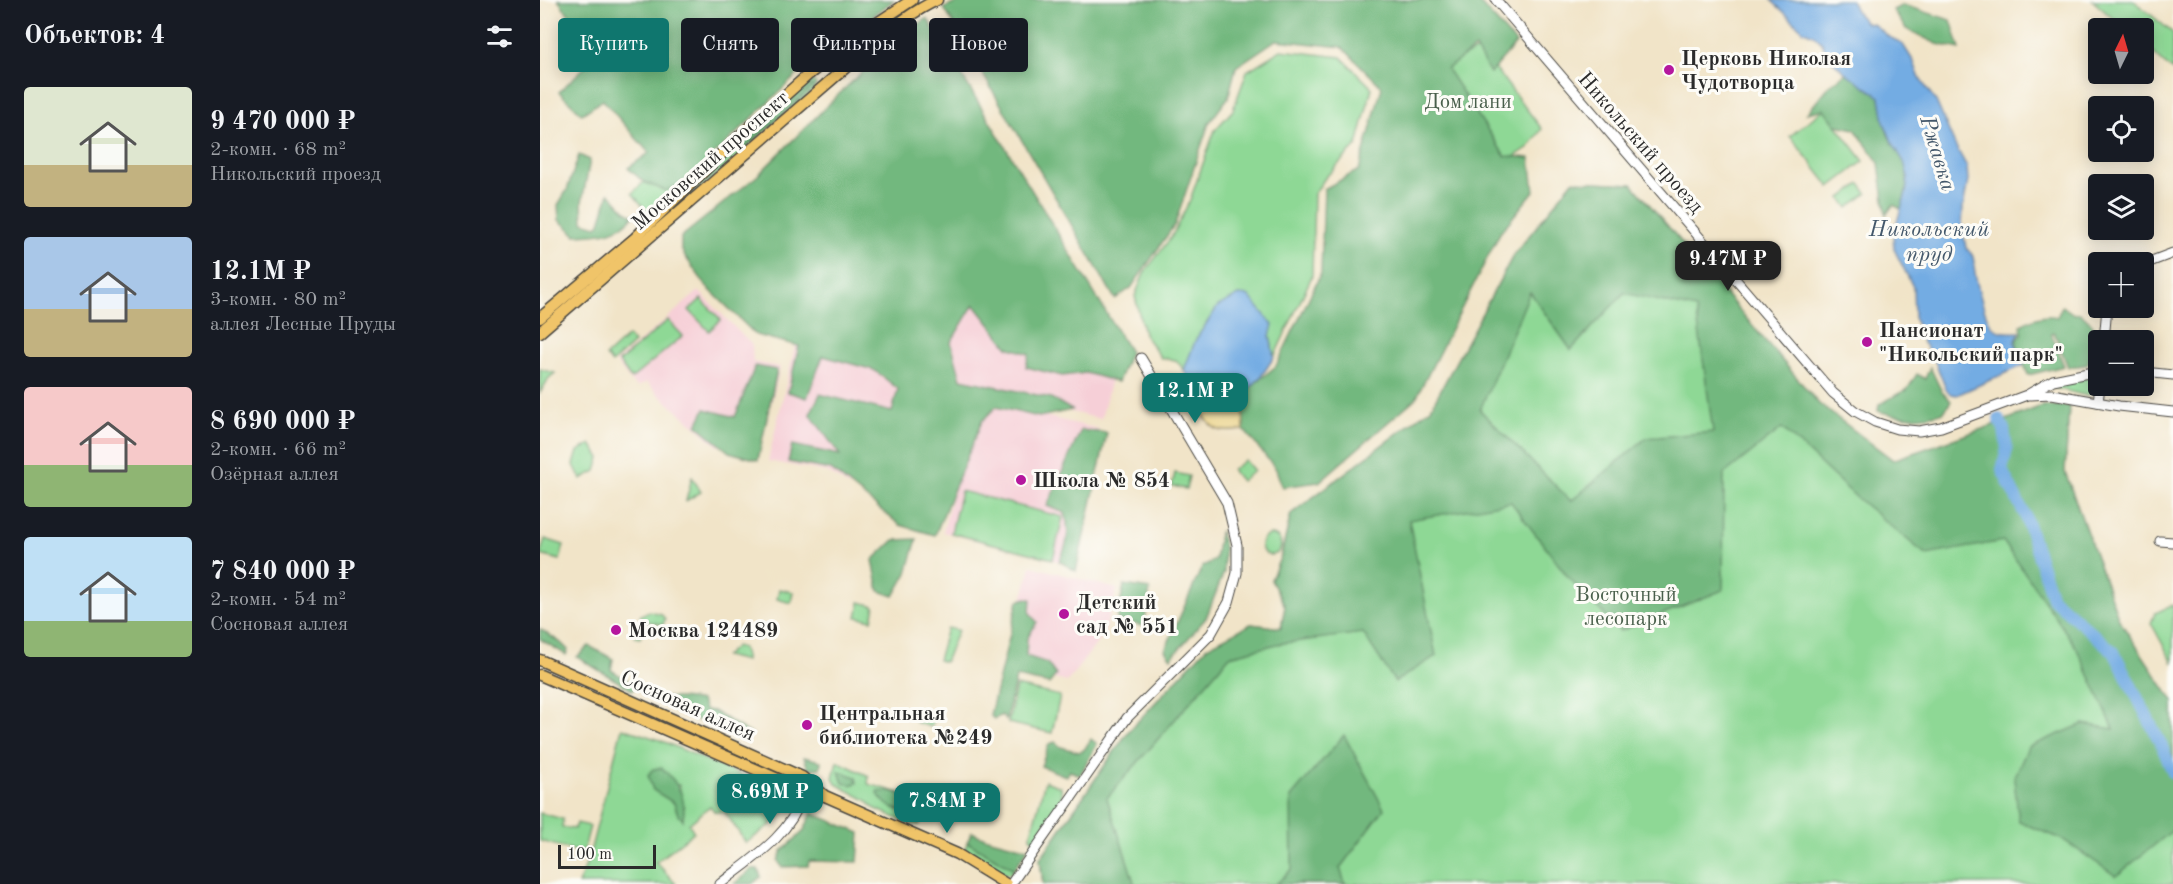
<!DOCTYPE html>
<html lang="ru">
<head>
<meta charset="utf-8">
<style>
	body { margin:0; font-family:"Old Standard TT",serif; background:#20242c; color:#f1f3f6; height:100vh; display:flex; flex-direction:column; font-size:22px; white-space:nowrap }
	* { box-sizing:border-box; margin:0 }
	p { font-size:20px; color:#9ea1a6 }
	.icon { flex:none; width:33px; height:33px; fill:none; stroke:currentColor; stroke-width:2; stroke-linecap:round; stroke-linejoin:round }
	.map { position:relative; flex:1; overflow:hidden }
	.panel { display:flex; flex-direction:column; background:#171b24; width:540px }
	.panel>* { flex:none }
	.guide { position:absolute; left:18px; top:18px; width:570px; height:54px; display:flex; gap:12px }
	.needle { width:39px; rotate:5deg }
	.tools { position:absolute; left:1548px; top:18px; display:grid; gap:12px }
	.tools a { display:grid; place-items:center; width:66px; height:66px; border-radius:6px; background:#171b24; box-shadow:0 3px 15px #0003; font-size:30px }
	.scale { position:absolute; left:18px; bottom:15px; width:98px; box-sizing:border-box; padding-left:6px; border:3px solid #2b2b2b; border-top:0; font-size:16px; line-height:21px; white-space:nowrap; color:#2b2b2b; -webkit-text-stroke:4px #fdfcf7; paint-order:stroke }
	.price { position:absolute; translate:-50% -51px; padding:0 14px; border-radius:12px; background:#0f766e; color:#fff; font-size:20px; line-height:39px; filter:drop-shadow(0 2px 3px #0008) }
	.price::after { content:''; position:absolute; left:50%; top:36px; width:18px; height:14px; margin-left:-9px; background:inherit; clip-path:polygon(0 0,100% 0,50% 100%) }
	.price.current { background:#222; color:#fff }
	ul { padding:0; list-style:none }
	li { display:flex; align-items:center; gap:18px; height:150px; padding:0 24px }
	li span { display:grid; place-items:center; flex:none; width:168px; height:120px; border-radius:6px; color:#555 }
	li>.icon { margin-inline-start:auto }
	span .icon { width:72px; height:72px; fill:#fffc; stroke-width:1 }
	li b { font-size:26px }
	h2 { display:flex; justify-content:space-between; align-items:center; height:72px; padding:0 24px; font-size:26px }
	.tag { padding:0 21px; border-radius:6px; background:#171b24; box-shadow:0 3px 15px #0003; font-size:21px; line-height:54px }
	.tag.current { background:#0f766e; color:#fff }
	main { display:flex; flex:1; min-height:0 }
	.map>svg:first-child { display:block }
	.built { fill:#f6cfd7 }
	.green { fill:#8ed895; stroke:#5c8260; stroke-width:1.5; fill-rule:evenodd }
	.forest { fill:#72b87e; stroke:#4e7254; stroke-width:1.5; fill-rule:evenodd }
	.sand { fill:#eeda9e; stroke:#8c8264; stroke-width:1.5 }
	.water { fill:#73ace3; stroke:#4f6c87; stroke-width:1.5 }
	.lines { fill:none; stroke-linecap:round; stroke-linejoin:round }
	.river { stroke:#73ace3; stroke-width:12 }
	.minor-casing { stroke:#494743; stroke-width:11 }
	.major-casing { stroke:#494743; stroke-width:13 }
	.minor { stroke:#fff; stroke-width:9 }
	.major { stroke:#f0c469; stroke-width:10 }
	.poi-dot { fill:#b5179e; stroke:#fdfcf7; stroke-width:2 }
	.labels { text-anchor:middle; stroke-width:6; stroke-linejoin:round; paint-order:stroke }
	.poi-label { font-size:21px; font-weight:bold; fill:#2b2b2b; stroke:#fdfcf7; text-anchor:start }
	.park-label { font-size:21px; fill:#495f4b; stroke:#fdfcf7 }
	.street-label { font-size:21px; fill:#2b2b2b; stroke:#fdfcf7 }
	.water-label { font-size:22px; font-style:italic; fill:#44586b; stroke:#fdfcf7 }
</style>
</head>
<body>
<main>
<section class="panel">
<h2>Объектов: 4<svg class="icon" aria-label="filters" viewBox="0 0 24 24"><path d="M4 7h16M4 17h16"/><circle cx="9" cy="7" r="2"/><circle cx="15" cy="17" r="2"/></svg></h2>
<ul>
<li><span style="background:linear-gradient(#dfe7d0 65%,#c2b280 0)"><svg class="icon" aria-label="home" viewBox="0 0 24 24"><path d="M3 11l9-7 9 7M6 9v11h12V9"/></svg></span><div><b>9 470 000 ₽</b><p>2-комн. · 68 m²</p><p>Никольский проезд</p></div></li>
<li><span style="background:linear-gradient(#a9c7e8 60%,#c2b280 0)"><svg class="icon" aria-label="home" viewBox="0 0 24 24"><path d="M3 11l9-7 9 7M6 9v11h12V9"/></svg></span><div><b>12.1M ₽</b><p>3-комн. · 80 m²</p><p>аллея Лесные Пруды</p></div></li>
<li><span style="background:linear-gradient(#f6c9c9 65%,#8fb573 0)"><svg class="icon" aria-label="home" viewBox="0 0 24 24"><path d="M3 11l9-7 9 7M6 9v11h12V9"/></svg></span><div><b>8 690 000 ₽</b><p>2-комн. · 66 m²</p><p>Озёрная аллея</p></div></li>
<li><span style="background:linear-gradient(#bfe0f5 70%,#8fb573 0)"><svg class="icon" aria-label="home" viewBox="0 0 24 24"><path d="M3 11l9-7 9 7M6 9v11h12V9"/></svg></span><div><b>7 840 000 ₽</b><p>2-комн. · 54 m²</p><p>Сосновая аллея</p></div></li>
</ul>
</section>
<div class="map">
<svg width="1633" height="884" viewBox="0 0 1633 884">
	<rect width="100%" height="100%" fill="#fdfcf7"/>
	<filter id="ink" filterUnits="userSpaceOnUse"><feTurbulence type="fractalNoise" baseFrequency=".0167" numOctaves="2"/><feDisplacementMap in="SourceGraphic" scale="12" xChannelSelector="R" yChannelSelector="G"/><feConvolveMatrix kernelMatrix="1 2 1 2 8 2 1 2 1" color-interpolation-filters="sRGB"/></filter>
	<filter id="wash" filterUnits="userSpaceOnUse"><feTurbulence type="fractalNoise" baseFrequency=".008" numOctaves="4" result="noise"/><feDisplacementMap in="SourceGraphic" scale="24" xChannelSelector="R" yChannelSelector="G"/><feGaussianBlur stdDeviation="1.35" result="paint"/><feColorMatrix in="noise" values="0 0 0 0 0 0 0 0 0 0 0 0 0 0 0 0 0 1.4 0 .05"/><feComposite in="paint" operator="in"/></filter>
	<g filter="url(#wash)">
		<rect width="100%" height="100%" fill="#f1e4c8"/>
		<g class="built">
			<path d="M159 291 212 345 213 362 240 367 224 433 178 446 118 394 107 382 98 387 92 383 76 362Z"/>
			<path d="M411 293 577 355 561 419 396 380Z"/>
			<path d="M259 329 377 368 363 440 310 487 287 472 228 461Z"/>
			<path d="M435 400 559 429 525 563 403 532Z"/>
			<path d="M491 566 577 589 564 634 527 682 464 667Z"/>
		</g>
		<g class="green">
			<path d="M1552 0H1593L1633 33V71L1604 45V28H1584Z"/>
			<path d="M374 3 378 5 325 44 323 38Z"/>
			<path d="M940 49 1002 129 989 147 947 175 875 78Z"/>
			<path d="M741 50 801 57 832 88 817 145 785 178 774 194 772 276 734 357 730 336 699 295 678 307 656 339 644 370 636 360 621 358 604 334 595 296 604 273 632 236 650 200 675 130 693 110 707 71Z"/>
			<path d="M273 81 276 84 274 89 122 222 121 220 189 152 267 82ZM269 83 259 99 203 148 200 145Z"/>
			<path d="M1284 109 1324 161 1290 187 1250 136Z"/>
			<path d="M150 178 111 216 92 193 104 182 126 191Z"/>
			<path d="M1033 181 1092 184 1279 404 1353 460 1451 426 1502 406H1529L1525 472 1579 620 1633 701V884H503L500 859 588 732 667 647 711 624 741 628 745 606 731 580 741 556 751 514 891 408 973 256Z"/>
			<path d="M1320 184 1327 193 1308 208 1301 198Z"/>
			<path d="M161 299 181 320 169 331 149 310Z"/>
			<path d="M128 320 143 336 91 379 79 362Z"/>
			<path d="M88 336 94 343 72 363 66 356Z"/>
			<path d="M0 369 15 373 9 378 0 393Z"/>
			<path d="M1548 377 1552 378 1551 393 1547 396 1511 387V384Z"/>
			<path d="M51 444 60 458 56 471 41 479 34 465 38 451Z"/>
			<path d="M705 460 714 471 701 481 692 470Z"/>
			<path d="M635 473 649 476 646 489 632 486Z"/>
			<path d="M152 477 161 492 146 501Z"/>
			<path d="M421 491 523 517 513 559 411 533Z"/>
			<circle cx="731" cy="545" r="10"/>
			<path d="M5 539 24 545 20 560 0 555Z"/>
			<path d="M239 589 253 592 251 603 237 599Z"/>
			<path d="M320 602 335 606 332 620 317 617Z"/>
			<path d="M1633 605V663L1611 623 1615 613Z"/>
			<path d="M109 611 121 614 125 619 123 625 107 621 100 638 95 637 101 615Z"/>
			<path d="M407 628 418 630 405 662 398 660Z"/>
			<path d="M196 646 203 648 206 661 185 656Z"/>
			<path d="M476 686 520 696 512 733 468 723Z"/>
			<path d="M378 712 395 715 391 727 375 722Z"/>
			<path d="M82 728 120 740 245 794 249 800C245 819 220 832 206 843L185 812H175L170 806 149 824 154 832 116 862 136 884H38L48 860ZM139 785 144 808 138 814 134 803 113 789Z"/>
			<path d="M297 761 329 776 328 784 390 801 379 825 367 823 334 808 326 800 296 784 293 778Z"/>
			<path d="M505 781 521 787 522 801 494 841 490 837Z"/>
			<path d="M0 813 23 819 22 827 34 829 37 823 50 826 44 849 40 852 0 841Z"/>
			<path d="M427 842 474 869 470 874H464L425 850Z"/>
		</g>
		<g class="forest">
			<path d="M18 0H354L260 72 150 178 126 191 104 182 88 168 109 153 63 100 42 114 19 92 51 61 44 35Z"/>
			<path d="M423 0H937L976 43 950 73 935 48 907 69 965 156 990 158 994 191 960 233 876 398 779 482 742 487 736 469 704 430 702 394 736 366 781 273 784 189 819 170 842 87 802 47 736 40 696 67 688 98 669 123 635 224 591 288 575 299 404 8Z"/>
			<path d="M1363 5 1411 20 1420 49 1397 44 1366 29 1353 10Z"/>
			<path d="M387 18 590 352 578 382 546 373 522 376 486 367 489 354 468 347 434 304 411 342 421 379 511 398 532 410 499 417 456 407 442 421 395 535 360 525 291 470 248 462 252 445 300 455 270 414 280 394 352 412 358 389 334 370 283 356 267 398 248 392 259 346 216 335 167 287 144 255 141 248V237L217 176 297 96 343 52Z"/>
			<path d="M304 56 308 58 303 66 291 76 283 74 285 68Z"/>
			<path d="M1306 73 1340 97C1343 113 1344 128 1352 143 1356 149 1362 155 1365 163 1370 178 1366 194 1361 209L1353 205 1346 215 1339 163 1315 129 1296 125 1284 109 1267 113 1290 85Z"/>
			<path d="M269 83 273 86 203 149 200 145Z"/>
			<path d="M39 155 50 160 42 202 43 222 57 226 60 223 69 193 87 212 94 215C80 234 58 234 36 235L19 220 18 205 27 190Z"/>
			<path d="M1033 181 1092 184 1279 404 1353 460 1451 426 1502 406H1529L1525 472 1579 620 1633 701V830L1576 876 1522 839 1479 822 1474 779 1488 747 1543 724 1574 729 1536 647 1463 541 1386 555 1317 498 1242 428 1184 474 1183 590 1080 631 1028 577 971 502 869 520 896 656 855 682 823 633 737 644 690 656 567 798 594 882 593 884H503L500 859 588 732 667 647 711 624 741 628 745 606 731 580 741 556 751 514 891 408 973 256ZM990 292 1031 350 1084 293 1156 309 1173 432 1106 438 1031 501 940 410Z"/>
			<path d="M1522 306 1534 314 1540 313 1553 325 1549 362 1545 365 1528 367 1514 332 1511 333 1524 366 1488 375 1476 342 1482 333 1481 325C1493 318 1504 314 1517 317Z"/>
			<path d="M215 366 237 370 218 460 189 452 157 425 165 409 195 417Z"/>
			<path d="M1390 367 1402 392 1411 401 1404 412C1382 419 1360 418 1338 411L1339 404C1350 400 1357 393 1367 390L1377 374 1385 379Z"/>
			<path d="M541 430 567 433 536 571 519 561C528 544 530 532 525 513L507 506Z"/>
			<path d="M680 530 684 548V572L666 618 631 658 625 650 662 567 675 560Z"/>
			<path d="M377 539 367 573 354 596 339 591 333 560 354 540Z"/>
			<path d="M584 585 610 589 604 626 577 620Z"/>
			<path d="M486 598 491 599 490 613 497 622 487 639 486 656 507 663 516 675 509 684 476 677 466 720 462 715 454 719 450 715 478 601Z"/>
			<path d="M0 629 20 642 28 650 26 655 0 639Z"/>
			<path d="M49 646 73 659 71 670 97 686 92 690 37 657Z"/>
			<path d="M118 696C133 699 147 697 161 701L165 710 173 711 211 734C179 736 149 714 120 702Z"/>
			<path d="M804 735 844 809 800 868 805 884H736L752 869 751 797Z"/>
			<path d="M551 739 557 744 540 775 530 771 526 776 501 766 509 744 515 742 521 747 539 752 544 750Z"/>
			<path d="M264 757 281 761 280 768 268 769Z"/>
			<path d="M122 768C138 783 147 797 143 820L138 814 134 803 113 790 108 775 113 769Z"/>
			<path d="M299 771 316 777 317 783 311 785 303 783Z"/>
			<path d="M352 791 375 801 379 808 374 814C357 810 345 808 337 792Z"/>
			<path d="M272 813 320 833 318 862 269 861 268 866 242 867 238 861 242 851 263 832Z"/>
			<path d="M432 832 440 836 488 849 474 869 427 842Z"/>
			<path d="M212 869H218L221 877 212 884H194Z"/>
		</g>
		<path class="sand" d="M702 394 704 430C676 434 671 430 658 405L684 406 692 398Z"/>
		<g class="water">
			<path d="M1231 0H1311L1317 13 1326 23 1333 24 1349 37 1362 43 1374 62 1380 79 1396 101 1415 145 1427 167 1428 181 1423 207 1422 226 1426 248C1436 256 1433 261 1435 273 1437 284 1445 319 1453 327 1460 334 1471 332 1480 332L1475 342 1484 365 1417 395 1410 394 1406 389 1392 354 1382 342 1374 316 1373 287 1354 249 1353 234 1366 193 1368 177 1364 162 1352 142 1344 122 1340 97 1306 73 1288 57 1282 43 1274 35 1264 31Z"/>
			<path d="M699 295 709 296 733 325 730 336 734 357C725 371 718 383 705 392 697 397 691 399 684 406 674 406 667 405 664 394L654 390 644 370 656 339 678 306Z"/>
		</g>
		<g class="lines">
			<path class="river" d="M1459 419 1464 429 1467 449 1462 470 1485 515 1512 598 1574 652 1621 744 1633 773"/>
		</g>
	</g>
	<g filter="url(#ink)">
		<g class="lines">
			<g class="minor-casing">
				<g id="minor">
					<path d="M956 0 1293 393 1315 411 1335 422 1357 429 1379 431 1401 427 1487 395 1513 380 1558 371"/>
					<path d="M1604 264 1633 253"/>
					<path d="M1564 340 1567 308"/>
					<path d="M1604 372 1633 375"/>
					<path d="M1490 395 1512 394 1579 406 1633 412"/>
					<path d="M1558 402 1560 386"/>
					<path d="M1620 541 1633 542"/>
					<path d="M260 804 269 796H285"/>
					<path d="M180 884C210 860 250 836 262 797L259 791 251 785"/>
					<path d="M471 884 587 718 671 634 689 602 697 573V545L687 503 601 358"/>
				</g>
			</g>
			<g class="major-casing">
				<g id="major">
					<path d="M0 318 95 238 204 132 269 74 319 35 372 0"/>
					<path d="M0 332 327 49C349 31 371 12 397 0"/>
					<path d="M0 660 262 777 285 796 417 854 466 884"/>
					<path d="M0 675 247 783 276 789"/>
				</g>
			</g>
			<use href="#minor" class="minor"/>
			<use href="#major" class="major"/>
		</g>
	</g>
	<g class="poi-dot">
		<circle cx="1129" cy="70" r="6"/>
		<circle cx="1327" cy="342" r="6"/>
		<circle cx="481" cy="480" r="6"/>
		<circle cx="524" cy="614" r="6"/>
		<circle cx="76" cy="630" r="6"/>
		<circle cx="267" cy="725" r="6"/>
	</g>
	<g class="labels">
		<g class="poi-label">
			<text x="1141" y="65">Церковь Николая<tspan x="1141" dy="24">Чудотворца</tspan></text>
			<text x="1339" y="337">Пансионат<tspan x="1339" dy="24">"Никольский парк"</tspan></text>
			<text x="493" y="487">Школа № 854</text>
			<text x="536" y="609">Детский<tspan x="536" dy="24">сад № 551</tspan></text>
			<text x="88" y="637">Москва 124489</text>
			<text x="279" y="720">Центральная<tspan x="279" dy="24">библиотека №249</tspan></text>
		</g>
		<g class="park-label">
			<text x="928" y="108">Дом лани</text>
			<text x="1086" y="601">Восточный<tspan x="1086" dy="24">лесопарк</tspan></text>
		</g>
		<g class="street-label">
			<text transform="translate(1101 142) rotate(49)" y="7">Никольский проезд</text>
			<text transform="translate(170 160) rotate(-41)" y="7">Московский проспект</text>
			<text transform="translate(148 705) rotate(24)" y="7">Сосновая аллея</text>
		</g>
		<g class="water-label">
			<text transform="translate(1399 153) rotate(73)" y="8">Ржавка</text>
			<text x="1389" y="236">Никольский<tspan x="1389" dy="25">пруд</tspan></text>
		</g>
	</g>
</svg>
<div class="tools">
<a><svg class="needle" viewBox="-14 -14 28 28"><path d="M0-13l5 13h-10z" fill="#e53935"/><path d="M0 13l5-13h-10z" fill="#9ea1a6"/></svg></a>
<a><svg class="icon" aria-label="locate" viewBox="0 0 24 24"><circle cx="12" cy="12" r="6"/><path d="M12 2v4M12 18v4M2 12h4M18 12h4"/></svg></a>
<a><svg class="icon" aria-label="layers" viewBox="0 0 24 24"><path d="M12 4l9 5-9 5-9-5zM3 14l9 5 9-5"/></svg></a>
<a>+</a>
<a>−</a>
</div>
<div class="scale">100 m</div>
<b class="price current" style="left:1188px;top:292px">9.47M ₽</b>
<b class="price" style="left:655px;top:424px">12.1M ₽</b>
<b class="price" style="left:230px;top:825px">8.69M ₽</b>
<b class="price" style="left:407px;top:834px">7.84M ₽</b>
<div class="guide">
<a class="tag current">Купить</a>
<a class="tag">Снять</a>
<a class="tag">Фильтры</a>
<a class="tag">Новое</a>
</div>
</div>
</main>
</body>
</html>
